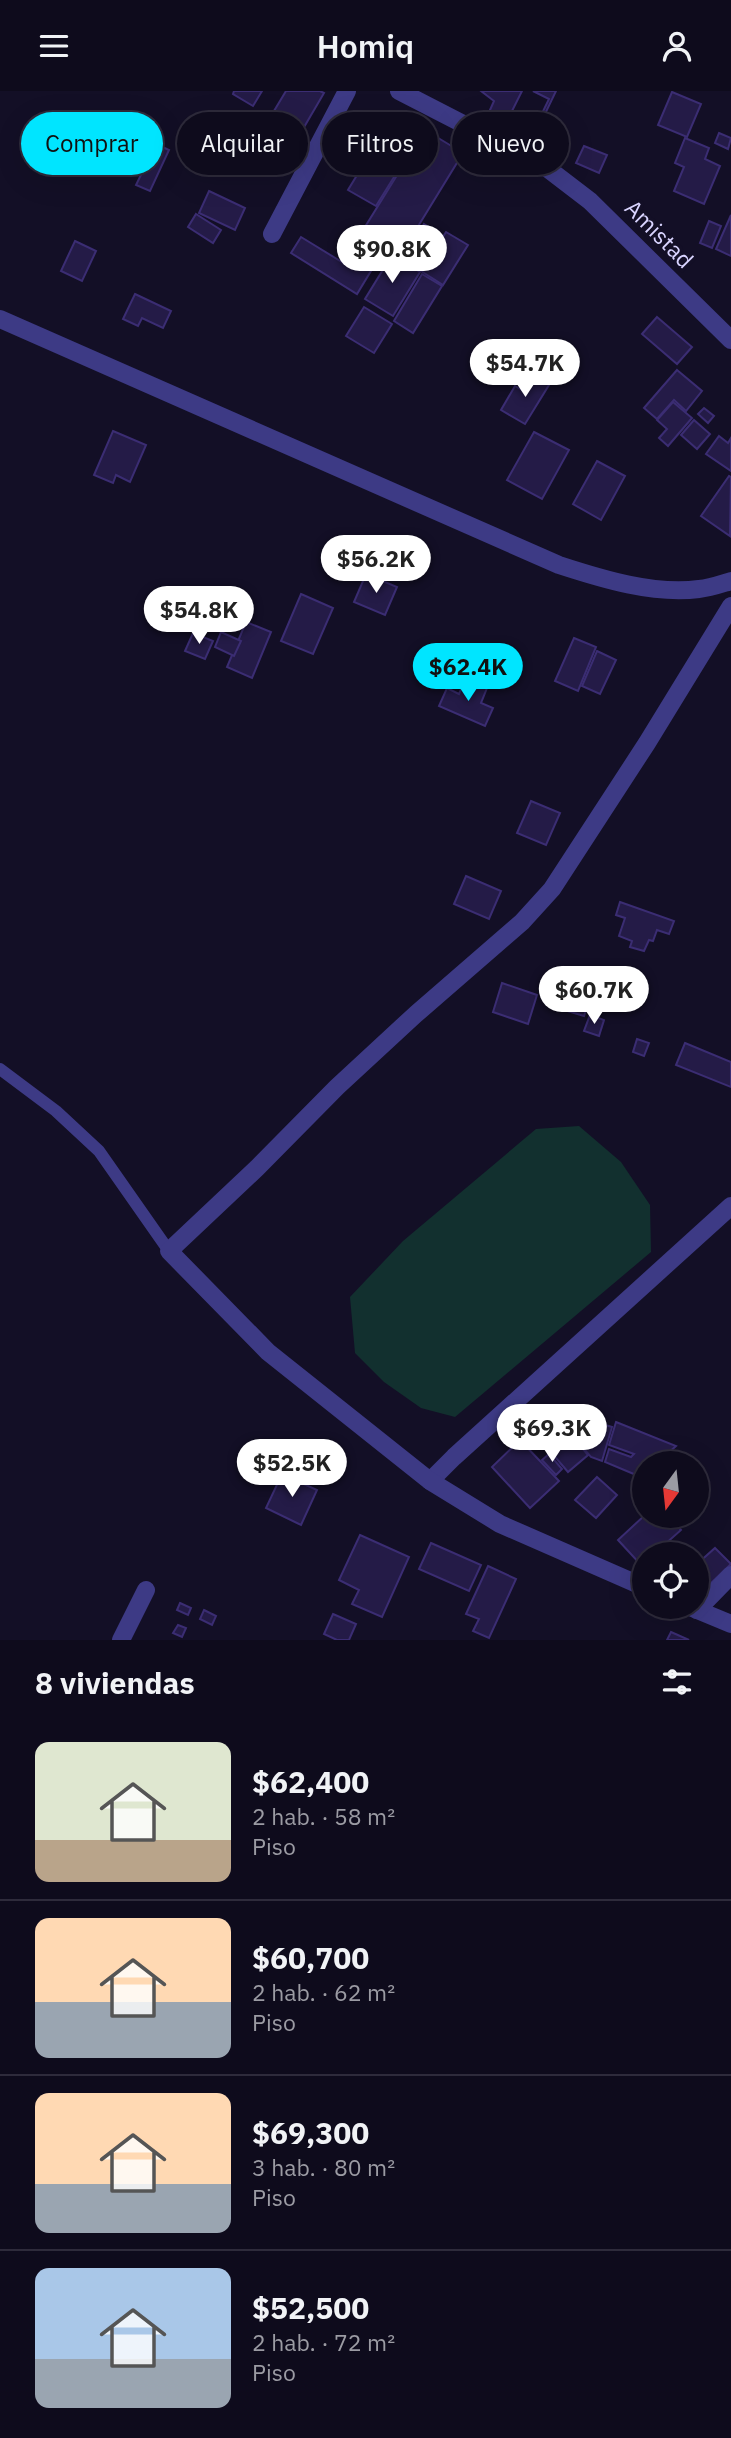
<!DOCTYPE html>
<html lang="es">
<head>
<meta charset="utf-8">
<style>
	body { margin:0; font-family:"IBM Plex Sans",sans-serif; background:#171425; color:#f1f3f6; height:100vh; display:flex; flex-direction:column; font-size:26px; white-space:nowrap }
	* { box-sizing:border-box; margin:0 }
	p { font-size:23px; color:#9b9ba3 }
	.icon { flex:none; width:38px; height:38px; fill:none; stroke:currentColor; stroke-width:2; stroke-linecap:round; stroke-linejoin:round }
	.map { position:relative; height:1549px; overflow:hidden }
	.details { display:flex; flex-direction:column; background:#0e0b1c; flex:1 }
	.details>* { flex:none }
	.guide { position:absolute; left:21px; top:21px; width:690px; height:63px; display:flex; gap:14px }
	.needle { width:46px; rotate:195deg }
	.buttons { position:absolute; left:632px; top:1360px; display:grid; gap:14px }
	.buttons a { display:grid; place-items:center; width:77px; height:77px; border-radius:50%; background:#0e0b1c; box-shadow:0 7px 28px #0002,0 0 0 2px #2e2b3b; font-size:35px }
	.price { position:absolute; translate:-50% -60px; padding:0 16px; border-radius:24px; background:#fff; color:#222; font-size:23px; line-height:46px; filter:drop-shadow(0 2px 4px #0008) }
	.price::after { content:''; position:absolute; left:50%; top:42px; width:21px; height:16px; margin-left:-10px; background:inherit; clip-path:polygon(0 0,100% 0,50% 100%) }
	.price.on { background:#00e5ff; color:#111 }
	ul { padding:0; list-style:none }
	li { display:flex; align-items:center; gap:21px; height:175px; padding:0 35px }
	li+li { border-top:2px solid #2e2b3b }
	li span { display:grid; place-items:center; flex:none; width:196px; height:140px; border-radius:14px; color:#555 }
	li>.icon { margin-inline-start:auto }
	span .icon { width:84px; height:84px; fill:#fffc; stroke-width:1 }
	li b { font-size:30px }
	h2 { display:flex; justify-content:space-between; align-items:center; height:84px; padding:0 35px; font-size:30px }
	.pill { padding:0 24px; border-radius:32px; background:#0e0b1c; box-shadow:0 7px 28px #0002,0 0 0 2px #2e2b3b; font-size:24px; line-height:63px }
	.pill.on { background:#00e5ff; color:#111 }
	header { display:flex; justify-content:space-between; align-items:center; height:91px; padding:0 35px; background:#0e0b1c; font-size:32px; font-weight:600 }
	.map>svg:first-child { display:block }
	.green { fill:#12302f }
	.building { fill:#241b47; stroke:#3b2d73; stroke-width:2 }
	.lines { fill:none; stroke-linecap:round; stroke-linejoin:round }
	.service { stroke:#3d3a85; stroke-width:12 }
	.minor { stroke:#3d3a85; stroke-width:18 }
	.tertiary { stroke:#3d3a85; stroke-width:18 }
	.labels { text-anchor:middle; stroke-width:7; stroke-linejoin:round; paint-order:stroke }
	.street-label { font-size:23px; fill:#d9d4ff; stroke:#130f26 }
</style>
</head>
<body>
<header><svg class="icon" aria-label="menu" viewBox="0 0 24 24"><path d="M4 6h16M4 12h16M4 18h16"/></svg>Homiq<svg class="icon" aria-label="person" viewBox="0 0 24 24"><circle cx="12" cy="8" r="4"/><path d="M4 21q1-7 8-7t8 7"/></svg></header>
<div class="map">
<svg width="731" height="1549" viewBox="0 0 731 1549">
	<rect width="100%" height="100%" fill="#130f26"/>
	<path class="green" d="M579 1035 621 1071 650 1114 651 1161 455 1326 421 1317 384 1291 355 1262 350 1206 403 1150 536 1038Z"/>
	<g class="building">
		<path d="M234 0H262L253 15 233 3Z"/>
		<path d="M286 0H320L324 2 300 43 271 25Z"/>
		<path d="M481 0H522L509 26 534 39 549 8 533 0H556L532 50 486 28 494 10Z"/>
		<path d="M672 1 701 13 687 46 658 34Z"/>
		<path d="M425 39 463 62 398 168 360 144Z"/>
		<path d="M719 42 731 47 728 58 715 52Z"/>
		<path d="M685 47 709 57 705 68 720 75 704 113 674 100 684 76 675 72Z"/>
		<path d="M156 53 169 59 150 100 136 94Z"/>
		<path d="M376 53 404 70 376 115 348 99Z"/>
		<path d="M584 55 607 64 599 82 576 72Z"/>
		<path d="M209 100 245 117 235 139 199 122Z"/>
		<path d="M196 123 221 139 213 152 188 136Z"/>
		<path d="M731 124V165L716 158Z"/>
		<path d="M709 130 721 135 712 157 700 152Z"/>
		<path d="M424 133 440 143 419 176 403 167Z"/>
		<path d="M446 141 468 154 443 194 421 180Z"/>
		<path d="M301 146 350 176 360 160 377 170 357 203 291 162Z"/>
		<path d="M75 150 96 160 82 190 61 180Z"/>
		<path d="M392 164 420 181 393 225 365 208Z"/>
		<path d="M422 183 442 195 413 242 394 230Z"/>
		<path d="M135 203 171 220 163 237 142 227 138 235 123 228Z"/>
		<path d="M364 216 392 233 374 262 346 245Z"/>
		<path d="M657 226 692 256 677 273 642 243Z"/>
		<path d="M677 279 702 300 686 320 674 309 657 328 644 317Z"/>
		<path d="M531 283 549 294 525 333 501 319 515 295 522 299Z"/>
		<path d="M673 311 692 327 668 355 659 347 667 338 657 329Z"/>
		<path d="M704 317 714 325 708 332 698 323Z"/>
		<path d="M694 329 710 343 697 358 681 344Z"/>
		<path d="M113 340 146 354 130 391 116 384 113 392 94 384Z"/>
		<path d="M534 341 569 359 542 408 507 389Z"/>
		<path d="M719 345 728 352 731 347V380L706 363Z"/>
		<path d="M597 370 625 385 601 429 573 413Z"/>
		<path d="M729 385 731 386 730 445 701 425Z"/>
		<path d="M366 483 397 496 385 524 354 511Z"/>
		<path d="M301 503 333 517 313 563 281 550Z"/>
		<path d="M246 531 271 541 252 587 227 576Z"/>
		<path d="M221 541 241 550 234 565 215 556Z"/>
		<path d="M193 542 213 550 205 568 185 560Z"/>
		<path d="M574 547 596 556 578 600 555 590Z"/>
		<path d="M597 560 616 569 600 603 582 595Z"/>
		<path d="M465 588 487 597 481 612 493 617 485 635 439 615 447 597 459 603Z"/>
		<path d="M531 710 560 722 546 754 517 742Z"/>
		<path d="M466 785 501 800 489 828 454 813Z"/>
		<path d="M620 811 674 830 669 843 657 839 653 850 649 849 644 860 630 856 632 850 619 845 625 827 616 824Z"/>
		<path d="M564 876 597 886 584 925 551 915Z"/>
		<path d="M502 892 537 904 528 933 493 921Z"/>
		<path d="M590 924 604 929 599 945 584 940Z"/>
		<path d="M637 948 649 952 644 965 633 961Z"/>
		<path d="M685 952 731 971V996L676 974Z"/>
		<path d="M592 1330 612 1336 602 1370 591 1366 577 1350 580 1336 590 1339Z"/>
		<path d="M616 1331 676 1355 657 1372H644V1384L641 1386 605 1371 609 1358 631 1366 634 1363 609 1354Z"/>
		<path d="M570 1342 588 1364 568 1381 550 1360Z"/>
		<path d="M520 1349 559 1390 530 1417 492 1376Z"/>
		<path d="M262 1350 277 1357 267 1379 251 1373Z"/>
		<path d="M549 1363 562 1378 556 1384 542 1369Z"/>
		<path d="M282 1383 317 1399 301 1434 266 1417Z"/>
		<path d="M597 1386 617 1404 596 1427 575 1409Z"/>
		<path d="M645 1424H668L681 1439 654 1463H644V1472L641 1474 618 1449Z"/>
		<path d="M360 1444 409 1466 382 1526 352 1513 359 1499 339 1489Z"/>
		<path d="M431 1452 481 1474 469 1500 419 1478Z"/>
		<path d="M715 1457 731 1473 707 1496 696 1486V1474Z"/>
		<path d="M488 1475 516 1488 489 1547 473 1540 479 1528 466 1523Z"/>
		<path d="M180 1512 191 1517 188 1524 177 1519Z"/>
		<path d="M204 1519 216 1525 212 1534 200 1528Z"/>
		<path d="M333 1523 356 1533 349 1549H337L324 1543Z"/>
		<path d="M178 1534 186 1537 182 1546 173 1542Z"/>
		<path d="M671 1541 689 1549H667Z"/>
	</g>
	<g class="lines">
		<path class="service" d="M0 978 56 1020 99 1060 169 1160"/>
		<g class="minor">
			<path d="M272 143 347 0"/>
			<path d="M0 228 559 474C602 488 654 504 699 498 710 497 721 493 731 490"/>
			<path d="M430 1390 454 1366 731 1115"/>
			<path d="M644 1496 500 1433 430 1390 268 1261 169 1160 257 1077 337 996 416 923 522 831 552 798 647 652 731 515"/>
			<path d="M690 1516 731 1533"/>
			<path d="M697 1519 731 1484"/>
			<path d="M121 1549 146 1499"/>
		</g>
		<path class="tertiary" d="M399 0 543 74 590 110 731 249"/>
	</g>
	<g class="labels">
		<g class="street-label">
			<text transform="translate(659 143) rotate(45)" y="8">Amistad</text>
		</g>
	</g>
</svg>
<div class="buttons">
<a><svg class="needle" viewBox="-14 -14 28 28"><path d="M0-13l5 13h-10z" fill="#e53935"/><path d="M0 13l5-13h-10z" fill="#9b9ba3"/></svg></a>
<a><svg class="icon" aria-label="locate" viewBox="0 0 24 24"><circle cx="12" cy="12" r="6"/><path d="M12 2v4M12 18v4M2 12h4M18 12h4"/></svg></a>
</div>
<b class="price" style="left:392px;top:194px">$90.8K</b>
<b class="price" style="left:525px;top:308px">$54.7K</b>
<b class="price" style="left:376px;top:504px">$56.2K</b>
<b class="price" style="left:199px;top:555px">$54.8K</b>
<b class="price on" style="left:468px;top:612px">$62.4K</b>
<b class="price" style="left:594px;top:935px">$60.7K</b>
<b class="price" style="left:552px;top:1373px">$69.3K</b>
<b class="price" style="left:292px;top:1408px">$52.5K</b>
<div class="guide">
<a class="pill on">Comprar</a>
<a class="pill">Alquilar</a>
<a class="pill">Filtros</a>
<a class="pill">Nuevo</a>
</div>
</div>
<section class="details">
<h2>8 viviendas<svg class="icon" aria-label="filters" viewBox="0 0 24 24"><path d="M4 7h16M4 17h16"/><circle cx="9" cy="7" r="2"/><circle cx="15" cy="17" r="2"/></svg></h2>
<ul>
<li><span style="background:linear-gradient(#dfe7d0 70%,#b9a48a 0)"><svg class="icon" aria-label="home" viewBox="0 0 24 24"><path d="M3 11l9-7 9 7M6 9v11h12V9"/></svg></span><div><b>$62,400</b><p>2 hab. · 58 m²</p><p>Piso</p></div></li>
<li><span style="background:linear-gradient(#ffd9b3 60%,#9aa5b1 0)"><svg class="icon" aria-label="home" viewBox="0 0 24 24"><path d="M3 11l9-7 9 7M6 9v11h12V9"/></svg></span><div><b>$60,700</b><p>2 hab. · 62 m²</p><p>Piso</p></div></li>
<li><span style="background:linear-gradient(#ffd9b3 65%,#9aa5b1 0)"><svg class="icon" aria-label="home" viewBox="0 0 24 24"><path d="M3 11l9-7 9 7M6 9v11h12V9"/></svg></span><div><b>$69,300</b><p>3 hab. · 80 m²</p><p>Piso</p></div></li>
<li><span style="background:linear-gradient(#a9c7e8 65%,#9aa5b1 0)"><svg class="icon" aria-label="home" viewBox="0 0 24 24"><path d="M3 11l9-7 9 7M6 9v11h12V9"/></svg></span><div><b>$52,500</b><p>2 hab. · 72 m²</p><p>Piso</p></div></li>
</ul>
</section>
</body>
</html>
